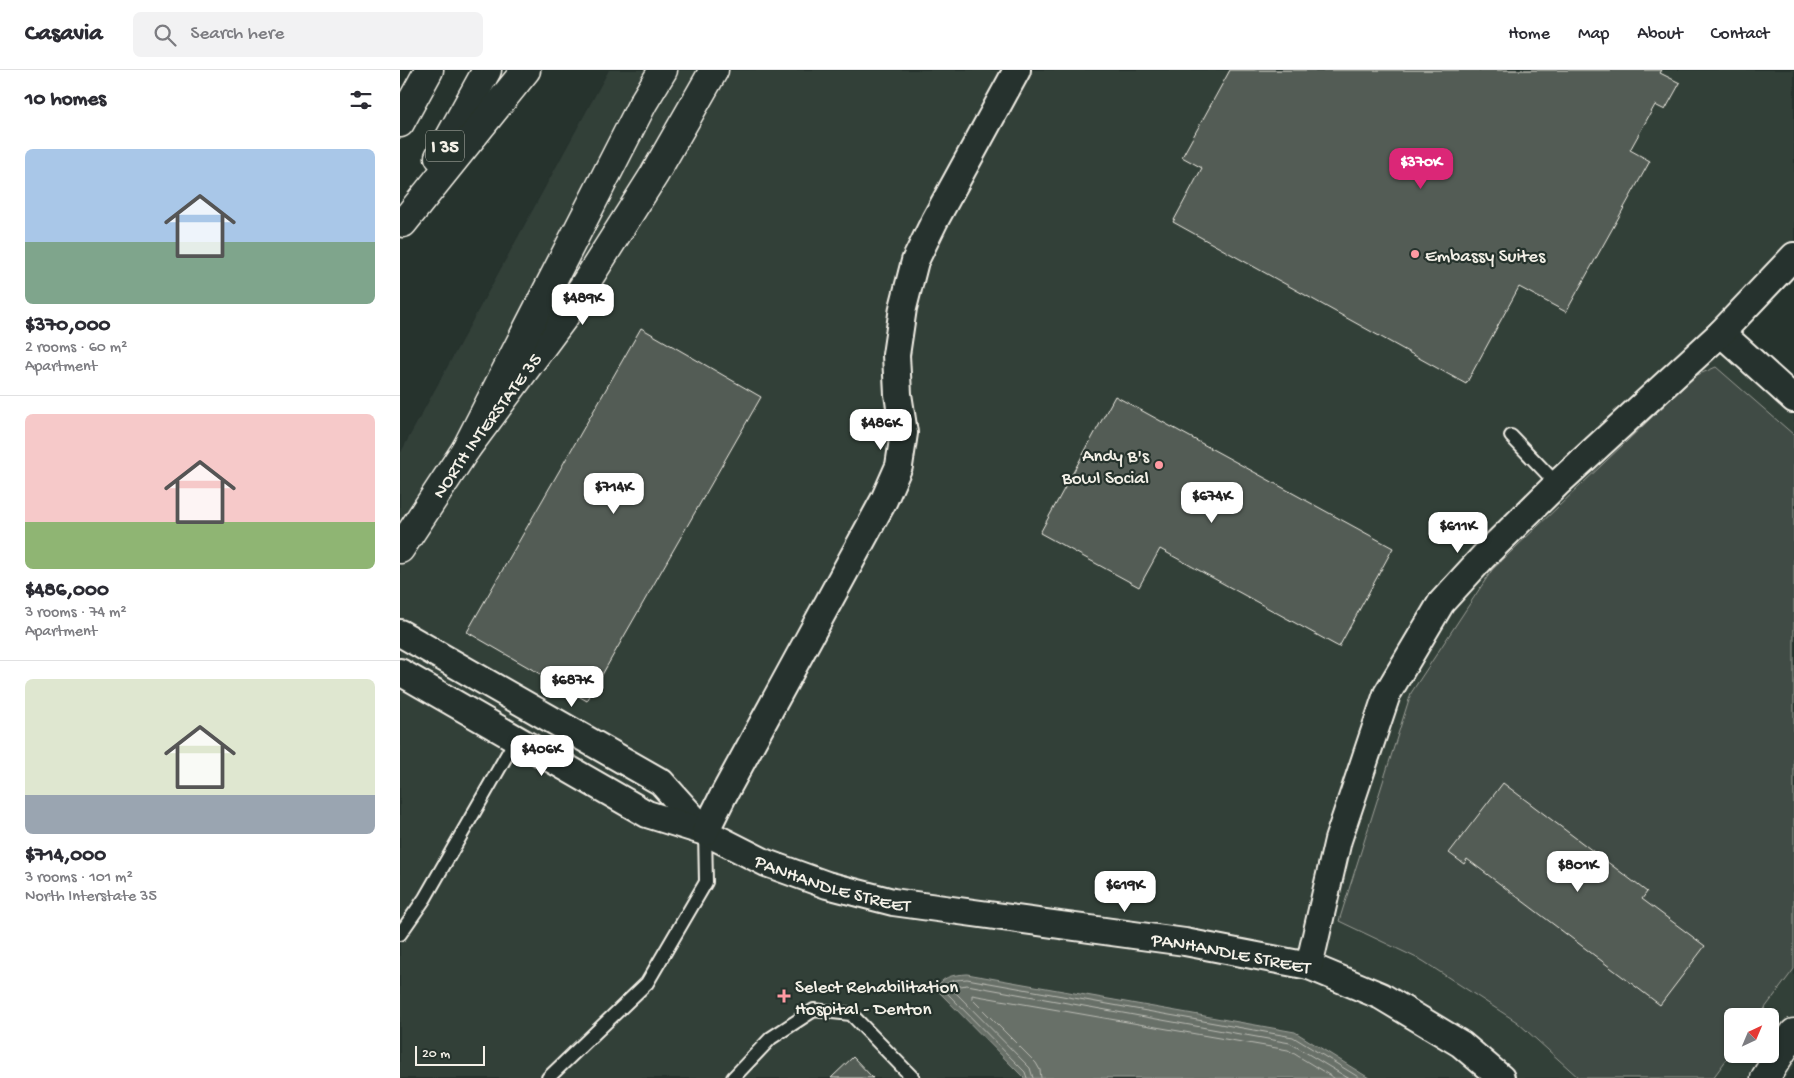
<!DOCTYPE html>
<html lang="en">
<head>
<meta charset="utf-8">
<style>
	body { margin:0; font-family:"Gochi Hand",sans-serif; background:#f2f2f3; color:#2b2b33; height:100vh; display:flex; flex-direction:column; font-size:19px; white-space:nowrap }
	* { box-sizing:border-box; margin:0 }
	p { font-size:16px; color:#7c7c81 }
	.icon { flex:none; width:28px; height:28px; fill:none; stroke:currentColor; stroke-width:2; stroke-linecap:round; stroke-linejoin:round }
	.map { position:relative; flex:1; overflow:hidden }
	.side { display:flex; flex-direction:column; background:#fff; width:400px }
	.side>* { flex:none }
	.needle { width:32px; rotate:44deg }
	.controls { position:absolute; left:1324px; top:938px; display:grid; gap:10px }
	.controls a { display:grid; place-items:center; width:55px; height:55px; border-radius:8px; background:#fff; box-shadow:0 1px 4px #0004; font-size:25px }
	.scale { position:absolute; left:15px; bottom:12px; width:70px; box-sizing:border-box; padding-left:5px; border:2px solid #f4f1e8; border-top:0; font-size:14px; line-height:18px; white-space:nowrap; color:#f4f1e8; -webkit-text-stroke:4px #26332d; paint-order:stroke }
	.price { position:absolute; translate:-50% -42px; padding:0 11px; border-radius:10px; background:#fff; color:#222; font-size:16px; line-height:32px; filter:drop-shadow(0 1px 2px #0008) }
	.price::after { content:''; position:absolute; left:50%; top:30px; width:15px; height:11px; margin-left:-8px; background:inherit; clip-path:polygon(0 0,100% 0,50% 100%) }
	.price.on { background:#db2777; color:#fff }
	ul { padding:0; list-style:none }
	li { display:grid; align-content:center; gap:10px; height:265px; padding:0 25px }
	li+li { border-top:1px solid #e1e1e2 }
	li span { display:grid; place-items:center; height:155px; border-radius:8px; color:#555 }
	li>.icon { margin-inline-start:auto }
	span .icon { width:90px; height:90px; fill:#fffc; stroke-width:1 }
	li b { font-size:21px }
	h2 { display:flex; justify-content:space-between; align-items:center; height:60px; padding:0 25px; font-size:21px }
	header { display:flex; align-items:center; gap:30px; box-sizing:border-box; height:70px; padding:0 25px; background:#fff; border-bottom:1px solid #e1e1e2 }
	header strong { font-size:24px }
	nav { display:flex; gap:28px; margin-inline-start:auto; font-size:18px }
	.search { width:350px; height:45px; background:#f2f2f3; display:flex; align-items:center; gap:12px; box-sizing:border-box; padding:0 18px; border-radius:8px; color:#7c7c81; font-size:19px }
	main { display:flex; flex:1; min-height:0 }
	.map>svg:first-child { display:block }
	.built { fill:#333f39; fill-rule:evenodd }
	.green { fill:#414b45; stroke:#9a9e96 }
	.water { fill:#676f68; stroke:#9fa39b }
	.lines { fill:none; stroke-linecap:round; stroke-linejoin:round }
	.shore { stroke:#bcbdb5; stroke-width:1 }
	.building { fill:#525c55; stroke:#f4f1e8 }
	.lane-casing { stroke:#f4f1e8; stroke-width:16 }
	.street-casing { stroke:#f4f1e8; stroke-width:30 }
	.secondary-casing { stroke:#f4f1e8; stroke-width:31 }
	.highway-casing { stroke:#f4f1e8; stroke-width:31 }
	.lane { stroke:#26332d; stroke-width:12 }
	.street { stroke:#26332d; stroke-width:26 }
	.secondary { stroke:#26332d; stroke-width:28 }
	.highway { stroke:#26332d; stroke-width:28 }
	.poi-dot { fill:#ff9aa2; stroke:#26332d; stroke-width:2 }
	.labels { text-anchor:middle; stroke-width:4.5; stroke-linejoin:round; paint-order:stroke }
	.shield { fill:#26332d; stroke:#b6b8b0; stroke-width:1 }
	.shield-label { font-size:18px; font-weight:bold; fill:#f4f1e8 }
	.poi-label { font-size:19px; fill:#f4f1e8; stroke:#26332d; text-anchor:start }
	.street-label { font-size:19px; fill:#f4f1e8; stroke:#26332d }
</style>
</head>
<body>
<header>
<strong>Casavia</strong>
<div class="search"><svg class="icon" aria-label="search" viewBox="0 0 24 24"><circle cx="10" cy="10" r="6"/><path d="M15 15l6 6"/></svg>Search here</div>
<nav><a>Home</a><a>Map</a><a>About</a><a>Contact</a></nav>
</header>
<main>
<section class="side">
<h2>10 homes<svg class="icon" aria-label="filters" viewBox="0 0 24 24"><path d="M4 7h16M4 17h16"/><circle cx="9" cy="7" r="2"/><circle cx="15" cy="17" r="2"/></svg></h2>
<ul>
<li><span style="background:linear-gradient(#a9c7e8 60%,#7fa58c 0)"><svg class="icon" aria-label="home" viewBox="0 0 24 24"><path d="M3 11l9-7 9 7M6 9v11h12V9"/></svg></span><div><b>$370,000</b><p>2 rooms · 60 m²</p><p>Apartment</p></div></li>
<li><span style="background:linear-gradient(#f6c9c9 70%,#8fb573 0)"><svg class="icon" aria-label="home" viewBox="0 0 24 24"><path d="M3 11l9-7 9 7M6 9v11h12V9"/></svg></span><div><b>$486,000</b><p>3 rooms · 74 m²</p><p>Apartment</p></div></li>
<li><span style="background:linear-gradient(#dfe7d0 75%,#9aa5b1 0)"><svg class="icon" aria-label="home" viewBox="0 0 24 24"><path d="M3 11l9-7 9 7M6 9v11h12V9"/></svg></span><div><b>$714,000</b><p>3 rooms · 101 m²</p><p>North Interstate 35</p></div></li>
</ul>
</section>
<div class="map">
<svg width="1394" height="1008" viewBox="0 0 1394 1008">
	<rect width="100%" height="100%" fill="#26332d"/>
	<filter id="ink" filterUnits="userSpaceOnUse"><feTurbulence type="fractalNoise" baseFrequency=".02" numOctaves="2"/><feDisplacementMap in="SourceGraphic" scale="10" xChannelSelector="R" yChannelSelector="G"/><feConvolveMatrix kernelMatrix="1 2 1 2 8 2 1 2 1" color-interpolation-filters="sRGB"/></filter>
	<g filter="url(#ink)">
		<path class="built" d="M209 0H1394V187L1317 263 1394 333V996L1385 1008H0V384ZM1332 946H1370V984H1332Z"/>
		<path class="green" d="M1316 297 1394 365V899L1359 946H1332V982L1313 1008H1179L1117 952 1023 891 939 851 1011 623 1092 500 1295 306Z"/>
		<path class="water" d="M567 904 895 962 969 1008H624L539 922 538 915C546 905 555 905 567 904Z"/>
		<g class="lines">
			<g class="shore">
				<path d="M627 1008 625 1002 544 920V917C549 909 558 910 567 909L893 967 960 1008"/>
				<path d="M633 1008 630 998 554 921V917L567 915 890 973 948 1008"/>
				<path d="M641 1008 640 1000 636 993 572 929V925L888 980 934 1008"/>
			</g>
		</g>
		<g class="building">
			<path d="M830 0H1262L1260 3 1280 13 1265 40 1255 35 1230 80 1250 91 1166 242 1119 217 1066 314 773 152 802 98 782 87Z"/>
			<path d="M241 258 361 327 187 631 67 562Z"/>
			<path d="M715 326 993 478 939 577 760 479 739 517 640 463Z"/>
			<path d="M1103 713 1247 822 1242 829 1305 876 1260 935 1067 789 1064 794 1049 783Z"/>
			<path d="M453 987 473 1008H431Z"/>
		</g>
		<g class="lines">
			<g class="lane-casing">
				<g id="lane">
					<path d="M1111 366 1157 414"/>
					<path d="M0 864 25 828 116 669"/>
					<path d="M148 1008 247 913 306 812 305 762"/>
					<path d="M333 1008 371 968 414 940 451 944 513 1008"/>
				</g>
			</g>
			<g class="street-casing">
				<g id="street">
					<path d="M1321 263 1394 329"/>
					<path d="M0 563 261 712 305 761"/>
					<path id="s1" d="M0 602 247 744 305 762 366 793 427 815 493 832 785 872 909 896 981 926 1061 974 1101 1008"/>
					<path d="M305 762 323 726 484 430 499 396 504 363 498 324 496 285 503 238 515 191 535 150 617 0"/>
					<path d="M909 896 938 770 987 624 1041 533 1083 487 1157 414 1321 263 1394 186"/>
				</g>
			</g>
			<g class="secondary-casing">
				<g id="secondary">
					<path id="s2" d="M0 479 66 379 164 247 254 105 314 0"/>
					<path d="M1365 1008 1394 963"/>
				</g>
			</g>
			<g class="highway-casing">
				<g id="highway">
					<path d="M0 53 29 0"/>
					<path d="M39 87 87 0"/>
					<path d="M3 153 126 0"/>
					<path d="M66 379 243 33 263 0"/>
				</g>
			</g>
			<use href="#lane" class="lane"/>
			<use href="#street" class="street"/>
			<use href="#secondary" class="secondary"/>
			<use href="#highway" class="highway"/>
		</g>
	</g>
	<g class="poi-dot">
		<circle cx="1015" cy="184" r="5"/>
		<circle cx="759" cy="395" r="5"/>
		<path d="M381.5 918.5h5v5h5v5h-5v5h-5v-5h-5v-5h5z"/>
	</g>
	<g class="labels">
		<rect class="shield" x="26" y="60.5" width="38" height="31" rx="4"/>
		<g class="shield-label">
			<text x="45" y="82">I 35</text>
		</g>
		<g class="poi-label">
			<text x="1025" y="191">Embassy Suites</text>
			<text x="749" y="391" text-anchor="end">Andy B's<tspan x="749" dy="22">Bowl Social</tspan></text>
			<text x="395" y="922">Select Rehabilitation<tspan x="395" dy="22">Hospital - Denton</tspan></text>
		</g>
		<g class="street-label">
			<text dy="7" stroke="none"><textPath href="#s2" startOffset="151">NORTH INTERSTATE 35</textPath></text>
			<text dy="7" stroke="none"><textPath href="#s1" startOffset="484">PANHANDLE STREET</textPath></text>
			<text dy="7" stroke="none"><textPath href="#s1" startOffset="889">PANHANDLE STREET</textPath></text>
		</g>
	</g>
</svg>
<div class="controls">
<a><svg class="needle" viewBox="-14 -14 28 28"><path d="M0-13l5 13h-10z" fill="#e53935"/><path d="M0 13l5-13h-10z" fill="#7c7c81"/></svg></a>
</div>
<div class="scale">20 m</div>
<b class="price on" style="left:1021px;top:120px">$370K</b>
<b class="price" style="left:183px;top:256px">$489K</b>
<b class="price" style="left:481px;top:381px">$486K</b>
<b class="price" style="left:214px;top:445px">$714K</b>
<b class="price" style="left:812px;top:454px">$674K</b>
<b class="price" style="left:1058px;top:484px">$611K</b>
<b class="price" style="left:172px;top:638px">$687K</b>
<b class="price" style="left:142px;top:707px">$406K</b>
<b class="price" style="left:1178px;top:823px">$801K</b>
<b class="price" style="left:725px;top:843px">$619K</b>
</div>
</main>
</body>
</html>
